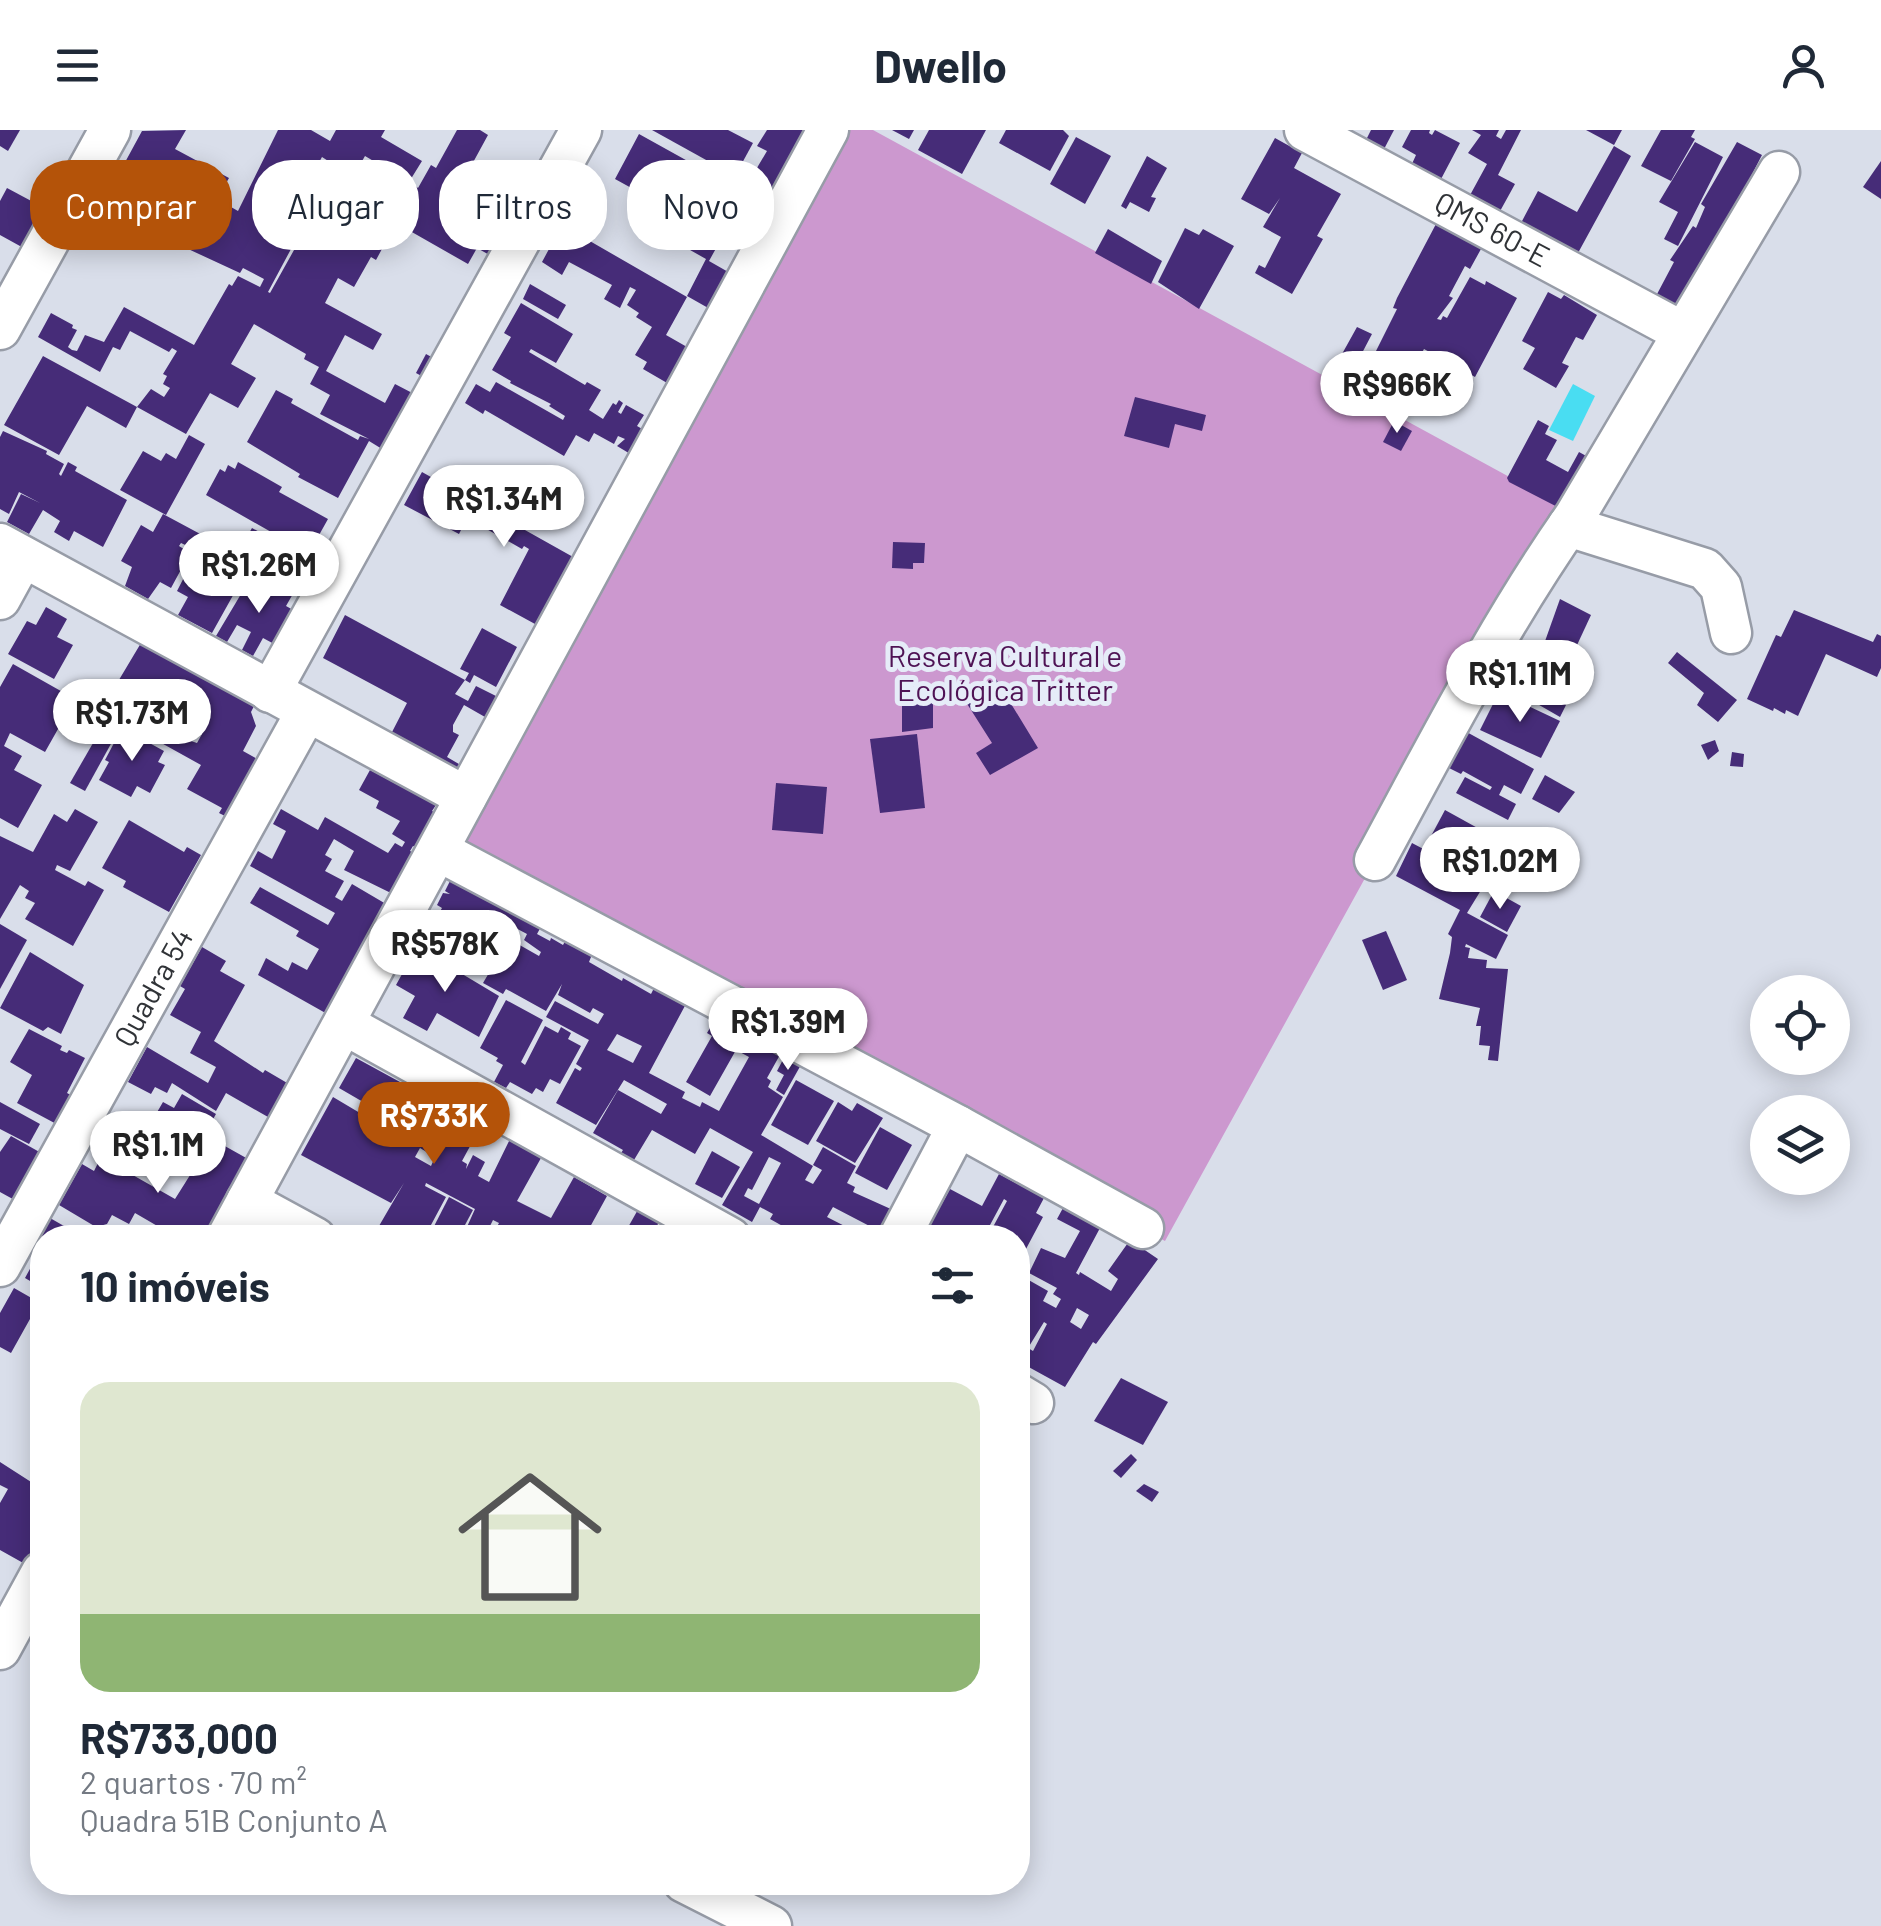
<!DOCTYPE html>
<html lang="pt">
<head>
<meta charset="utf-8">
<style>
	body { margin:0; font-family:Barlow,sans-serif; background:#f2f2f3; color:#1f2937; height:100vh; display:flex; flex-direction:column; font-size:38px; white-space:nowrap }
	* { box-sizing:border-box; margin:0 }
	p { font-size:32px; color:#747a83 }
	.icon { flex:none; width:55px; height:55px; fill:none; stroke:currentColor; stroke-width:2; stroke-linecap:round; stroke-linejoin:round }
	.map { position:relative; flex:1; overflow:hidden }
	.details { position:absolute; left:30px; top:1095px; width:1000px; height:670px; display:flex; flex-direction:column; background:#fff; border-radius:40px; box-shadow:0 5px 25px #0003 }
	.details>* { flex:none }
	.guide { position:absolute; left:30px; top:30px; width:1000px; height:90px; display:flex; gap:20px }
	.tools { position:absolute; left:1750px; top:845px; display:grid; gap:20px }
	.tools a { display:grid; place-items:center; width:100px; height:100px; border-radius:50%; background:#fff; box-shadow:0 5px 25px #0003; font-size:50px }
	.price { position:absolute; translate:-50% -85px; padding:0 22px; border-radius:35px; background:#fff; color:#222; font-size:32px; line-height:65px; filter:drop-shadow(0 2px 5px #0008) }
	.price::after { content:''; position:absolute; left:50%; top:60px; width:30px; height:22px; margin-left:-15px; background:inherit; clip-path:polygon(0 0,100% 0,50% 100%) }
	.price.selected { background:#b45309; color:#fff }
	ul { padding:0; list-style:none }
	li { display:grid; align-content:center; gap:20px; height:530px; padding:0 50px }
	li span { display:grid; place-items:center; height:310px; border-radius:30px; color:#555 }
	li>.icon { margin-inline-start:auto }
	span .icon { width:180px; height:180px; fill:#fffc; stroke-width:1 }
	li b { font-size:42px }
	h2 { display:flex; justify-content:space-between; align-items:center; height:120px; padding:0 50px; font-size:42px }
	.chip { padding:0 35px; border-radius:40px; background:#fff; box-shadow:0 5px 25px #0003; font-size:35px; line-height:90px }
	.chip.selected { background:#b45309; color:#fff }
	header { display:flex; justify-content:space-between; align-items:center; height:130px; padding:0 50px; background:#fff; font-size:45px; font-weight:700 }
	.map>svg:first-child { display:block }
	.green { fill:#cc98cf }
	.water { fill:#49ddf2 }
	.building { fill:#462c78; fill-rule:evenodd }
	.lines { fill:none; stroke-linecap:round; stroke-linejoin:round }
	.minor-casing { stroke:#979ca7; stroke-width:45 }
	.minor { stroke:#fff; stroke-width:40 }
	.labels { text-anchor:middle; stroke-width:10; stroke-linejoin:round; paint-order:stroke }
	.street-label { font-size:30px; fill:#303337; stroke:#e6ecf8 }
	.park-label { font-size:30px; fill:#4f1355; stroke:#e6ecf8 }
</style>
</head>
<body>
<header><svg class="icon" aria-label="menu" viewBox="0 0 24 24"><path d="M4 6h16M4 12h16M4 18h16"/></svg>Dwello<svg class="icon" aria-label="person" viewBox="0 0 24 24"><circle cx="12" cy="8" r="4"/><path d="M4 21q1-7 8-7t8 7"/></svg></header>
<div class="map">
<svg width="1881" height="1796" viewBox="0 0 1881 1796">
	<rect width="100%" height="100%" fill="#d9deea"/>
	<path class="green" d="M830 0H873L1579 385 1375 730 1165 1111 445 720Z"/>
	<path class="water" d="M1573 254 1595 266 1573 311 1549 300Z"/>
	<g class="building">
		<path d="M0 0H20L8 21 0 16Z"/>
		<path d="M186 0 175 19 229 48 217 69 238 81 278 0H311L330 11 336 0H385L381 7 422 31 409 52 365 26 343 64 396 93 393 92 414 55 418 58 431 35 436 38 457 0H480L488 5 470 38 512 63 497 98 492 97 451 72 449 76 504 108 493 127 477 118 468 134 396 93 376 130 371 127 354 157 338 148 325 173 382 204 373 220 345 205 326 241 385 273 395 254 418 266 408 286 402 283 382 319 369 311 338 368 298 347 300 344 247 312 276 260 293 269 291 273 358 310 360 306 369 309 320 284 330 265 310 254 319 237 304 229 306 224 254 194 231 234 256 248 238 278 210 263 186 304 137 277 151 259 164 267 170 258 163 254 167 246 163 244 177 221 172 218 169 222 130 201 120 220 113 217 100 242 38 207 51 183 73 195 72 198 77 200 68 217 72 220 77 221 85 205 104 212 124 177 194 215 229 154 232 156 238 146 260 157 264 149 243 138 240 143 186 118 196 99 138 66 147 50 123 36 142 1ZM322 27 336 36 325 56 316 51 313 57 307 54ZM306 91 336 107 308 95 270 163 268 162Z"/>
		<path d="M652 0H728L753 13 735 46Z"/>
		<path d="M767 0H815L774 62 751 48 767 21 757 16Z"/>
		<path d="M892 0H914L909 9Z"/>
		<path d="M929 0H986L962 44 918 20Z"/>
		<path d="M1006 0H1063L1069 6 1050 41 999 13Z"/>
		<path d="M1371 0H1394L1383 21 1365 12Z"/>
		<path d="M1411 0H1430L1429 3 1432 5 1435 0 1460 13 1440 51 1411 36 1416 25 1402 17Z"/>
		<path d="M1472 0H1499L1496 6 1501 9 1506 0H1521L1498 45 1515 54 1499 83 1469 67 1487 34 1468 23 1481 5Z"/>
		<path d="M1586 0H1622L1614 15Z"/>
		<path d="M1661 0H1695L1691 7 1695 9 1671 51 1641 36Z"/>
		<path d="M639 4 720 49 723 44 749 59 709 131 737 147 717 183 687 166 706 129 683 116 695 93 615 49Z"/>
		<path d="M1076 7 1111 26 1085 74 1050 54Z"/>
		<path d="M1275 8 1302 23 1294 38 1341 64 1317 106 1323 109 1292 164 1255 143 1259 135 1265 138 1281 107 1263 97 1280 68 1269 84 1241 69Z"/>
		<path d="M1695 12 1723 27 1678 116 1664 109 1678 82 1659 72Z"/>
		<path d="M1737 12 1762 25 1744 60 1751 63 1684 183 1656 166 1674 132 1670 130 1693 96 1696 98 1705 77 1701 74Z"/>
		<path d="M1614 16 1631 26 1578 123 1521 93 1538 61 1577 82Z"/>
		<path d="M1147 26 1167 38 1151 67 1156 68 1149 82 1130 72 1126 79 1121 76Z"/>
		<path d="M1881 31V69L1863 57Z"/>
		<path d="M7 58 50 81 29 121 0 105V71Z"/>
		<path d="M1436 94 1481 119 1470 139 1465 136 1449 166 1453 168 1437 189 1441 190 1443 186 1447 188 1470 147 1485 155 1486 151 1517 168 1475 247 1424 219 1388 285 1355 267 1363 252 1373 257 1381 242 1389 247 1394 238 1374 225 1397 179 1393 178 1397 168Z"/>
		<path d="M562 95 687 167 666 205 694 221 674 257 643 239 647 232 635 225 652 197 636 187 639 183 627 175 636 160 630 157 620 178 604 169 612 155 569 132 562 145 542 132Z"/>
		<path d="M1185 98 1199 105 1203 99 1234 116 1199 179 1158 152Z"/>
		<path d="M1108 99 1162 131 1151 154 1095 123Z"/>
		<path d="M530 154 566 175 558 189 523 169Z"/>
		<path d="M1548 162 1561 169 1564 165 1597 185 1583 210 1576 207 1562 233 1569 236 1556 258 1523 239 1535 218 1522 211Z"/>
		<path d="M521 173 573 204 556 233 531 219 529 222 585 255 587 252 601 260 589 280 603 289 613 273 616 275 619 270 623 273 618 282 621 284 626 275 644 285 637 296 651 304 637 328 617 316 625 309 618 306 614 314 594 303 589 312 576 305 564 326 485 280 483 284 465 273 476 254 490 262 496 252 563 290 565 286 549 276 551 274 510 253 511 251 492 240 511 207 504 203Z"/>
		<path d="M1357 197 1372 204 1361 225 1369 230 1351 264 1327 251Z"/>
		<path d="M426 224 437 230 427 249 416 243Z"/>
		<path d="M43 226 137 277 126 298 87 276 59 325 4 295Z"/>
		<path d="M1135 267 1206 285 1202 301 1175 294 1169 318 1124 306Z"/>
		<path d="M1538 290 1549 296 1545 304 1557 310 1546 330 1568 342 1579 322 1599 333 1573 385 1509 352 1507 348Z"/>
		<path d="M1394 291 1412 301 1401 321 1383 312Z"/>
		<path d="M3 301 47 321 46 324 64 334 59 344 61 346 68 332 77 337 75 341 127 370 103 417 74 401 69 411 54 402 60 391 43 380 29 404 7 392 21 364 40 373 19 362 9 384 0 379V307Z"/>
		<path d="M189 305 205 314 166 385 120 360 143 321 161 331 166 323 176 329Z"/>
		<path d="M238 332 282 357 279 362 328 389 304 432 293 426 281 448 237 424 252 398 285 416 287 411 206 365 220 339 225 342 228 335 235 339Z"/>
		<path d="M422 342 582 432 546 500 500 475 529 419 524 416 522 419 467 388 459 404 404 375Z"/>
		<path d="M163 384 204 406 196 420 181 413 179 416 190 423 171 458 160 452 148 469 125 456 132 437 121 431 141 395 153 402Z"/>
		<path d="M893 412 925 413 924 433H913V439L892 438Z"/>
		<path d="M211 424 223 430 226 424 233 428 230 434 234 436 230 445 241 451 212 503 178 485 188 467 177 461 195 426 207 432Z"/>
		<path d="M247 454 260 461 264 454 274 460 278 454 294 462 286 476 295 481 276 515 263 508 253 526 242 520 251 502 237 495 227 512 216 506Z"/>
		<path d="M1560 469 1591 485 1571 528 1544 514Z"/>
		<path d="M46 477 67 489 57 507 73 515 54 549 8 524 27 491 36 495Z"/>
		<path d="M1794 480 1873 512 1877 504 1881 506V538L1877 547 1826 524 1798 586 1786 580 1785 584 1774 578 1773 581 1747 569 1776 505 1781 507Z"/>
		<path d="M345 485 465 550 455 564 468 571 476 556 496 566 485 587 464 575 453 595V602L459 605 447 627 464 637 467 645 391 604 407 573 323 528Z"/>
		<path d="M482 498 517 517 496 557 474 545 470 553 465 550 469 543 460 539Z"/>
		<path d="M141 513 254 576 251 582 256 596 243 621 259 630 233 690 219 683 222 678 187 659 201 635 147 605 163 577 139 564 123 592 101 580ZM189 601 202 604 197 613 185 609Z"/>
		<path d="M1677 522 1737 570 1718 592 1697 575 1704 563 1668 533Z"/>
		<path d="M13 534 75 569 45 622 10 603 4 616 22 626 14 640 42 655 18 698 0 688V557Z"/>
		<path d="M1538 536 1570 555 1562 571 1566 575 1560 587 1520 564Z"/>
		<path d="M996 549 1038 618 990 645 976 623 992 613 964 569Z"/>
		<path d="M902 560H919V569H933V598L902 602Z"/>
		<path d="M1499 562 1560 591 1541 628 1480 600Z"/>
		<path d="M104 594 118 601 85 661 70 653Z"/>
		<path d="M122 598 164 621 158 632 165 635 150 663 137 656 131 667 99 650 109 632 105 630Z"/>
		<path d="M1463 600 1534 639 1521 664 1504 655 1499 665 1516 674 1508 690 1456 663 1465 647 1490 660 1492 657 1463 641 1461 644 1443 635Z"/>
		<path d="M917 604 925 678 880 683 870 609Z"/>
		<path d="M1715 610 1719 621 1708 630 1701 615Z"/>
		<path d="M1732 622 1744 624 1743 637 1730 636Z"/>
		<path d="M370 640 436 675 432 681 444 688 425 722 413 716 410 721 420 726 397 766 344 740 354 721 334 709 325 725 332 729 325 741 344 751 335 767 342 771 352 754 386 774 329 885 258 845 266 828 288 841 292 832 307 840 319 819 296 806 299 801 250 773 260 757 328 795 335 783 250 736 258 721 272 729 286 701 273 694 281 679 318 700 325 687 388 723 395 713 402 717 405 712 392 704 400 691 376 678 379 671 359 660Z"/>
		<path d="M1545 645 1575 662 1559 683 1532 669Z"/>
		<path d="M776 653 827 657 823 704 772 700Z"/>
		<path d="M75 679 98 692 70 741 57 735 55 740 85 756 88 751 104 760 73 816 25 789 35 773 25 768 29 761 20 755 0 789V706L33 722 54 684 67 692Z"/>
		<path d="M1445 680 1483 701 1470 727 1430 708Z"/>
		<path d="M129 690 184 722 187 717 201 725 169 782 123 757 126 751 102 738Z"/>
		<path d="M1412 713 1486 752 1467 783 1508 805 1496 829 1466 814 1465 817 1470 818 1468 828 1487 830 1486 838 1508 839 1498 931 1488 930 1490 916 1479 915 1481 896H1476L1480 878 1439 869 1450 823 1452 807 1448 804 1460 780 1396 746Z"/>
		<path d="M454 743 543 793 537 804 550 811 551 808 563 815 569 804 593 822 589 832 622 851 623 848 651 864 657 852 687 872 649 943 685 962 682 968 700 977 702 972 719 981 749 927 736 920 710 966 686 952 712 906 707 903 717 886 781 923 767 948 771 951 768 957 783 967 761 1005 813 1036 805 1050 813 1054 822 1040 813 1035 823 1017 856 1036 847 1053 855 1057 853 1062 893 1080 881 1102 833 1077 827 1087 868 1108H804L770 1089 773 1084 760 1077 752 1092 722 1075 753 1022 710 998 695 1024 652 1000 634 1030 621 1023 623 1020 593 1003 618 960 661 984 667 974 624 950 596 995 556 973 575 938 580 941 582 938 576 934 589 910 546 887 555 871 598 894 604 884 593 878 590 883 558 865 562 854 546 881 506 859 503 864 483 853 509 809 539 826 541 822 524 810 527 804 493 786 488 785 468 821 430 799 442 778 437 775 443 763 450 764 445 761ZM617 904 642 916 633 933 607 920ZM769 1027 781 1033 759 1074 744 1066 748 1058 752 1060Z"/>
		<path d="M1494 761 1521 776 1507 802 1480 787Z"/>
		<path d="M0 794 27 810 0 859Z"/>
		<path d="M1386 801 1407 850 1383 860 1362 810Z"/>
		<path d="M202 817 226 831 220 841 245 855 214 911 263 943 265 940 294 957 275 991 226 963 216 981 172 953 167 963 155 957 151 964 128 952 147 917 208 953 216 937 190 923 201 902 170 885 185 859 180 856Z"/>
		<path d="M417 817 499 866 479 907 437 883 427 901 403 888 415 866 396 855Z"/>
		<path d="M30 822 84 855 61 904 48 897 43 901 0 878Z"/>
		<path d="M506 870 543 890 521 932 525 935 545 896 558 903 561 897 571 903 568 909 581 916 560 954 550 949 543 962 536 958 532 964 510 952 506 958 494 952 503 935 496 931 498 928 480 918Z"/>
		<path d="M29 899 62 916 60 920 67 923 69 920 85 928 67 963 78 969 62 997 17 973 32 945 10 932Z"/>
		<path d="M786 924 802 933 784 965 776 960 784 945 777 941Z"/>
		<path d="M356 928 400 952 397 957 419 968 411 983 433 994 437 986 475 1007 462 1031 467 1034 466 1039 473 1025 485 1032 478 1046 489 1052 511 1007 530 1018 528 1021 541 1028 517 1071 551 1088 574 1047 607 1066 584 1108H552L542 1102 540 1108H491L499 1093 493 1090 484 1108H462L475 1079 426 1053 425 1056 446 1067 424 1108H411L396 1099 391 1108H372L404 1053 391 1073 301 1025 333 967 365 986 370 976 339 958ZM420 1018 435 1027 431 1036 415 1027Z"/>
		<path d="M796 950 834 971 808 1015 771 995Z"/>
		<path d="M182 964 216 984 208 998 217 1002 211 1012 203 1007 197 1018 178 1007 182 999 156 984 163 972 174 978Z"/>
		<path d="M0 972 40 994 29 1014 0 999Z"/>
		<path d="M838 972 852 981 857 973 883 988 855 1033 816 1011Z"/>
		<path d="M880 997 912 1015 887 1060 855 1043Z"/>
		<path d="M11 1006 43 1024 20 1073 0 1062V1022Z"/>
		<path d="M214 1015 220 1019 223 1015 248 1029 211 1108H178L135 1083 129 1094 112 1085 107 1094 96 1097 59 1075 82 1034 94 1041 101 1027 175 1069 192 1042 194 1044 201 1031 204 1033Z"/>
		<path d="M712 1021 740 1037 722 1068 695 1054Z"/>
		<path d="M999 1044 1044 1068 1036 1083 1043 1087 1018 1134V1108H987L1007 1071 1004 1069 983 1108H923L950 1059 982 1076Z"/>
		<path d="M449 1067 473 1080 458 1108H428Z"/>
		<path d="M640 1076 662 1087 650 1108H622Z"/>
		<path d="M1063 1078 1100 1098 1076 1143 1079 1145 1080 1142 1111 1161 1118 1149 1108 1141 1130 1110 1158 1129 1096 1214 1093 1212 1065 1257 1025 1235 1022 1241 1018 1238V1144L1048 1161 1043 1171 1056 1178 1061 1169 1053 1164 1057 1158 1029 1143 1041 1118 1065 1128 1080 1101 1057 1089ZM1077 1178 1089 1185 1081 1199 1070 1192ZM1044 1192 1047 1194 1033 1221 1028 1218Z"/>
		<path d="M50 1088 85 1108H42V1158L25 1148 37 1126 31 1123Z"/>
		<path d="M14 1158 42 1174V1184L35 1180 11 1223 0 1217V1183Z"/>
		<path d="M1121 1248 1168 1272 1143 1315 1094 1291Z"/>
		<path d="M42 1274V1300L32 1294Z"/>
		<path d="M1131 1324 1137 1330 1121 1348 1113 1341Z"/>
		<path d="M0 1332 42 1359V1402L25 1434 0 1420V1373L8 1359 0 1355Z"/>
		<path d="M1144 1354 1159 1362 1152 1372 1136 1361Z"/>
	</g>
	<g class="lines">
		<g class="minor-casing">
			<g id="minor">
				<path id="s1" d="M1305 0 1682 202"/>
				<path d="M0 199 110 0"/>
				<path d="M1568 396 1705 439 1721 457 1731 503"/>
				<path d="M0 414 466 667"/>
				<path d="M0 469 23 427"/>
				<path d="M270 562 581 0"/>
				<path d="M439 721 958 996 1143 1098"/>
				<path d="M1375 730C1438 614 1499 494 1575 386L1779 42"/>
				<path d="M344 894 730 1108"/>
				<path d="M247 1071 315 1108"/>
				<path d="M227 1108 828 0"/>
				<path d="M899 1108 958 996"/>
				<path id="s2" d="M0 1136 306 583"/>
				<path d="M1018 1264 1033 1273"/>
				<path d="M0 1519 42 1442"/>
				<path d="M684 1752 771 1796"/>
			</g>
		</g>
		<use href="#minor" class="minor"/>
	</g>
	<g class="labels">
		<g class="street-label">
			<text dy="10" stroke="none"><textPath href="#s1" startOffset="212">QMS 60-E</textPath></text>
			<text dy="10" stroke="none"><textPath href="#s2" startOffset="318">Quadra 54</textPath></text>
		</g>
		<g class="park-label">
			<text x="1005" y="537">Reserva Cultural e<tspan x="1005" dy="34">Ecológica Tritter</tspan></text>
		</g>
	</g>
</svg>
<div class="tools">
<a><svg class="icon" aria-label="locate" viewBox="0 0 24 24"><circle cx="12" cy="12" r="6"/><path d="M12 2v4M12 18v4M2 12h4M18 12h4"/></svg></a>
<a><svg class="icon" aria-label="layers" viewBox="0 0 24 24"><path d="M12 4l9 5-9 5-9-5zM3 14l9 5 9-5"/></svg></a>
</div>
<b class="price" style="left:1397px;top:306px">R$966K</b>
<b class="price" style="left:504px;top:420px">R$1.34M</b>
<b class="price" style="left:259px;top:486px">R$1.26M</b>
<b class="price" style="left:1520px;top:595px">R$1.11M</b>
<b class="price" style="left:132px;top:634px">R$1.73M</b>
<b class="price" style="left:1500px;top:782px">R$1.02M</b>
<b class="price" style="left:445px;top:865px">R$578K</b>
<b class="price" style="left:788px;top:943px">R$1.39M</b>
<b class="price selected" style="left:434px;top:1037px">R$733K</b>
<b class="price" style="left:158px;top:1066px">R$1.1M</b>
<div class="guide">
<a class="chip selected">Comprar</a>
<a class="chip">Alugar</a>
<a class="chip">Filtros</a>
<a class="chip">Novo</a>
</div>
<section class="details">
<h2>10 imóveis<svg class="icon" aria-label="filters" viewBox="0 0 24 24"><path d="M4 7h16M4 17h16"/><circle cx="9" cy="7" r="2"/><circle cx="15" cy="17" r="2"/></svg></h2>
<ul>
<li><span style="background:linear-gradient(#dfe7d0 75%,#8fb573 0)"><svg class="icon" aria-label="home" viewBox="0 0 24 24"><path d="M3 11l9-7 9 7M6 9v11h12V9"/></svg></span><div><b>R$733,000</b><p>2 quartos · 70 m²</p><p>Quadra 51B Conjunto A</p></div></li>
</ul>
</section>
</div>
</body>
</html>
